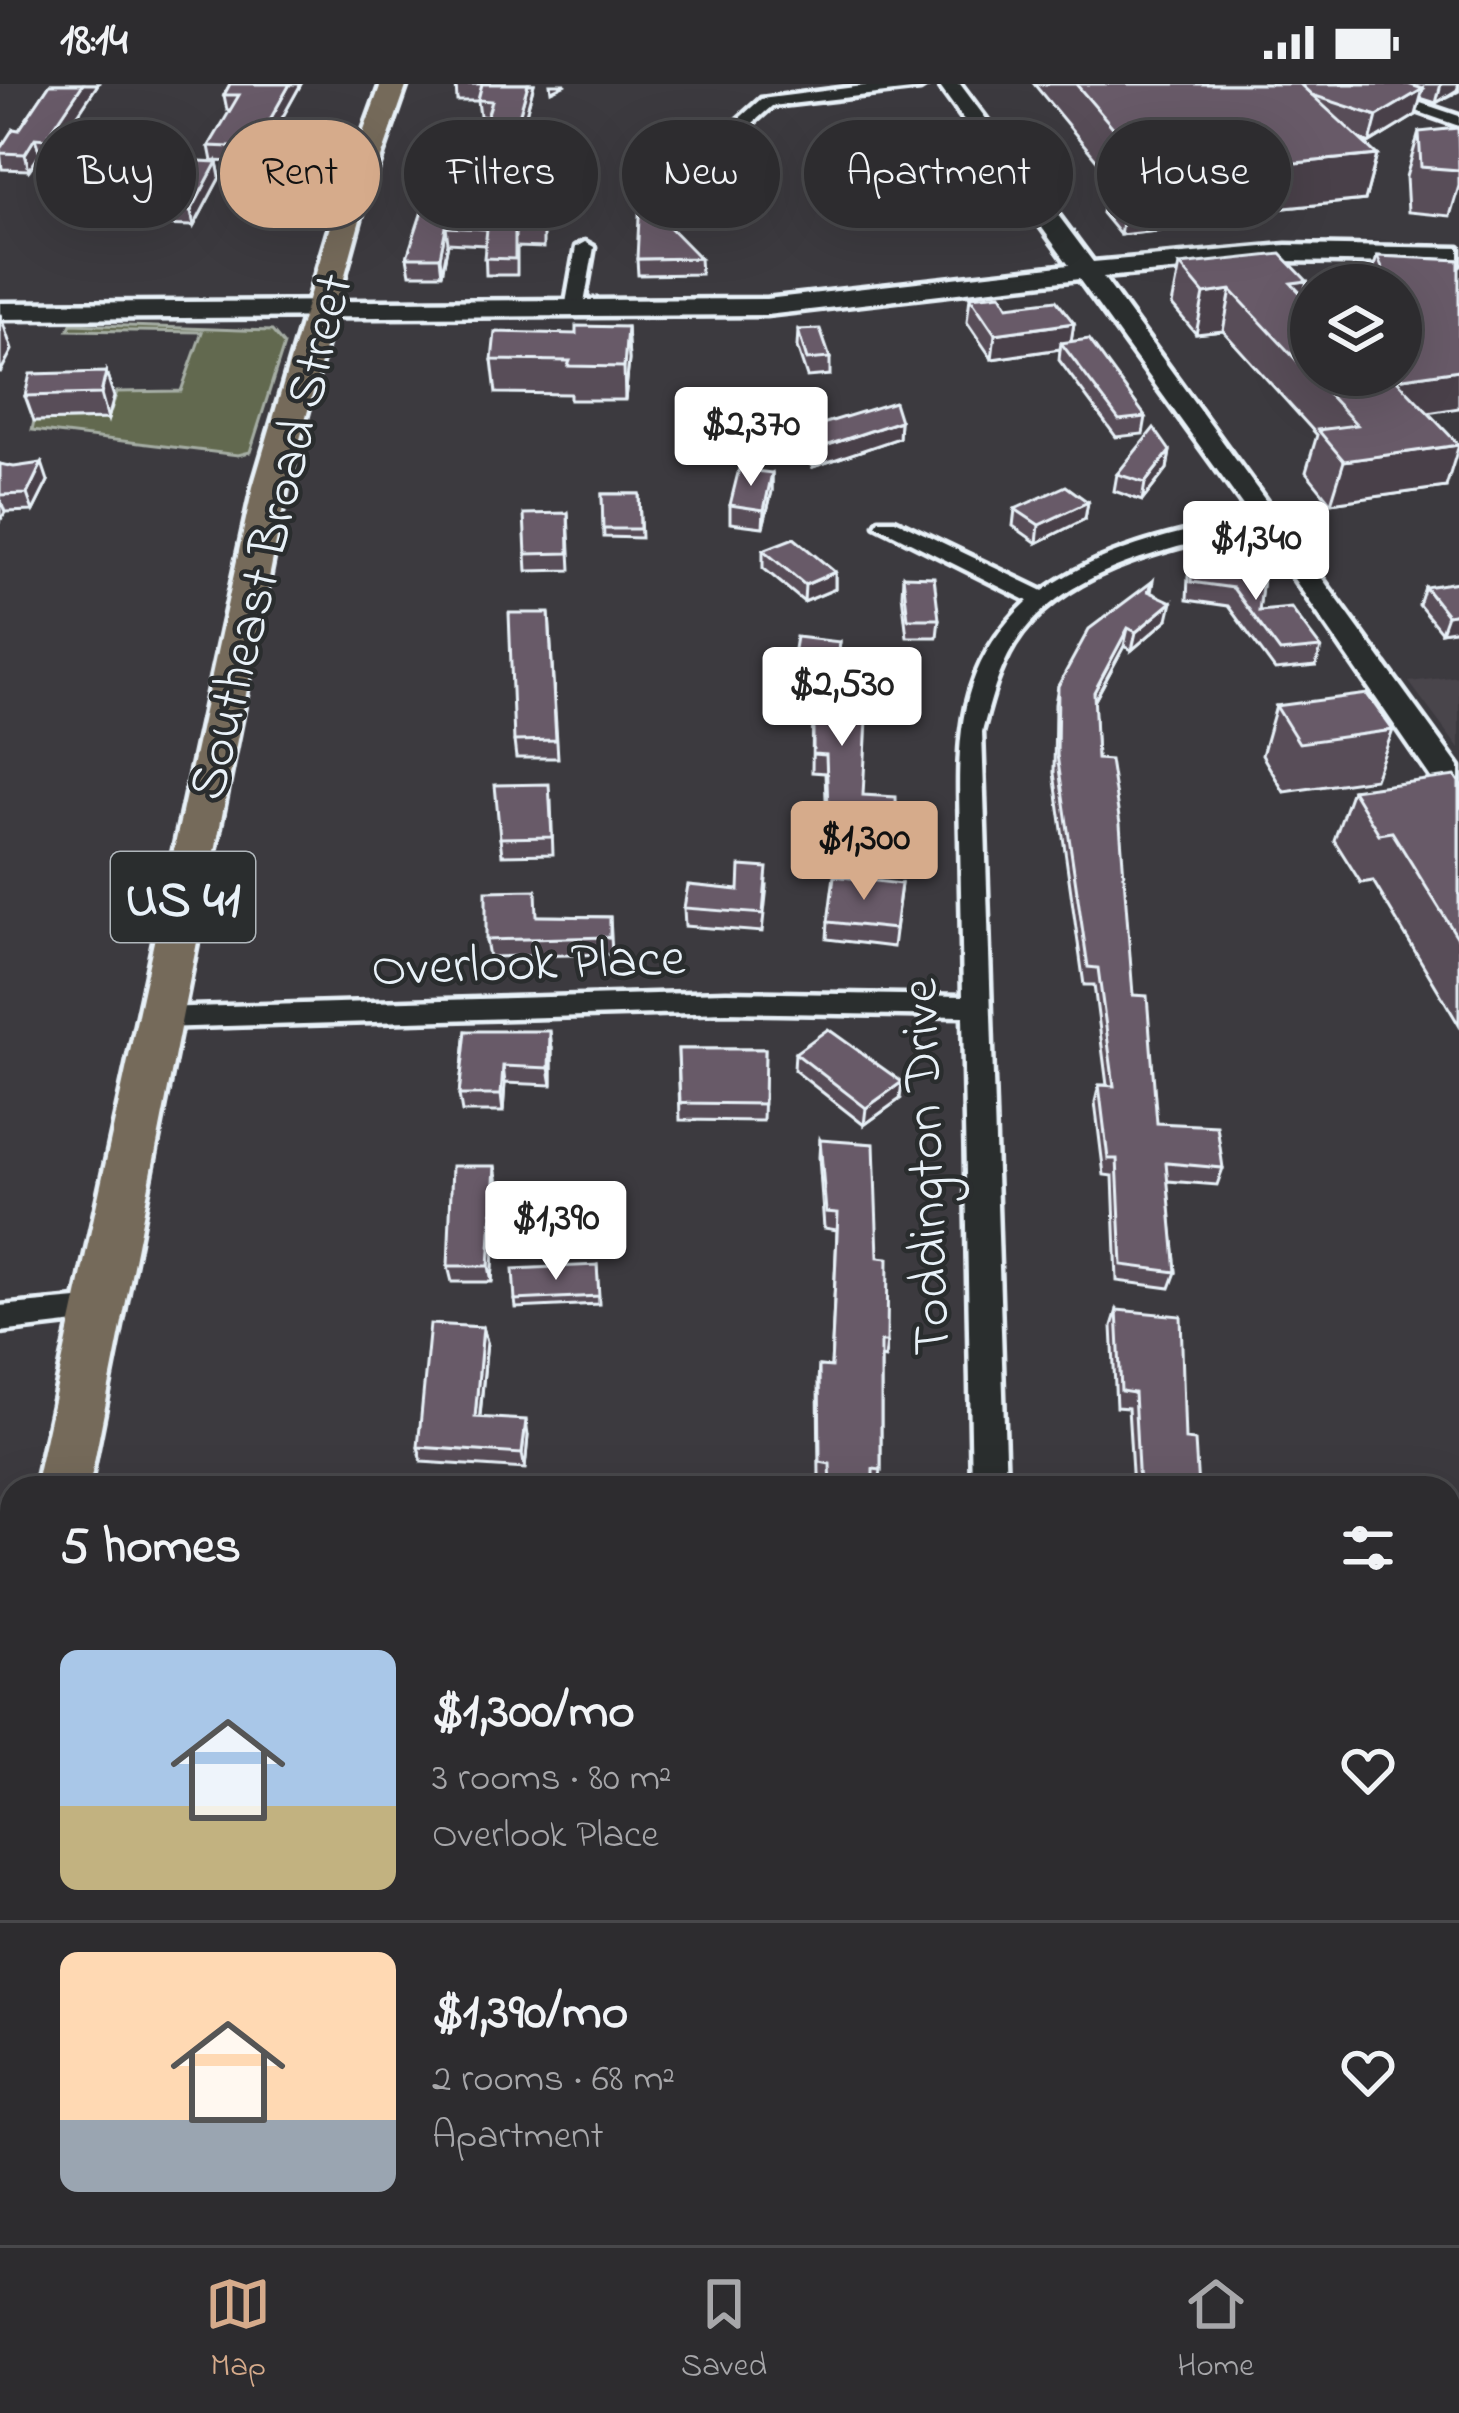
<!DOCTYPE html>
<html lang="en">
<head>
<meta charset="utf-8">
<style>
	body { margin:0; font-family:"Indie Flower",sans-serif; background:#353437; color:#f1f3f6; height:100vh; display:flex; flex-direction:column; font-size:45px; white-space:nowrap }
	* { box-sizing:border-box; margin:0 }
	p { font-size:39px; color:#a7a7aa }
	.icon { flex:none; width:66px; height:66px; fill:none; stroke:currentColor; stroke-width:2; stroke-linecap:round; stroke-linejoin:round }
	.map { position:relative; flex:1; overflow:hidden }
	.panel { position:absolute; left:0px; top:1392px; width:1461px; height:771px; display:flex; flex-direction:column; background:#2d2c2f; border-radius:36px 36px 0 0; box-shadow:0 12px 48px #0002,0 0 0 3px #48484b }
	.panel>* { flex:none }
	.guide { position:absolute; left:36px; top:36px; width:1389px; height:108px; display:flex; gap:24px }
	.buttons { position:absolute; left:1290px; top:180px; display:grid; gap:24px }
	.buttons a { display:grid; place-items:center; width:132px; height:132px; border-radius:50%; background:#2d2c2f; box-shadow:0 12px 48px #0002,0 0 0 3px #48484b; font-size:60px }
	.price { position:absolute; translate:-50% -102px; padding:0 27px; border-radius:12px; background:#fff; color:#222; font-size:39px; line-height:78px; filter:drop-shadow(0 3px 6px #0008) }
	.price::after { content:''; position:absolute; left:50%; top:72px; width:36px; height:27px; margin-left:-18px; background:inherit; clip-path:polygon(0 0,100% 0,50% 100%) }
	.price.current { background:#d6ab8b; color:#111 }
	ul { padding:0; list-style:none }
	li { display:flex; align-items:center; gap:36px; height:300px; padding:0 60px }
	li+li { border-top:3px solid #48484b }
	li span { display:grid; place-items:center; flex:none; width:336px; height:240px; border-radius:18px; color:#555 }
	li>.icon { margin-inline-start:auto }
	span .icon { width:144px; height:144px; fill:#fffc; stroke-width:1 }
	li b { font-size:51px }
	h2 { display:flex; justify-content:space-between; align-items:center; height:144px; padding:0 60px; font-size:51px }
	.pill { padding:0 42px; border-radius:54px; background:#2d2c2f; box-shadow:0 12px 48px #0002,0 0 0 3px #48484b; font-size:42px; line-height:108px }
	.pill.current { background:#d6ab8b; color:#111 }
	.status { display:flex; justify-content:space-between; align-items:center; height:84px; padding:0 60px; background:#2d2c2f; direction:ltr }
	.status svg { height:33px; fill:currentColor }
	.tab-bar { display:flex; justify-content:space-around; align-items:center; height:168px; border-top:3px solid #48484b; background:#2d2c2f; font-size:33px; color:#a7a7aa }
	.tab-bar a { display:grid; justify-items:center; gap:6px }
	.tab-bar .current { color:#d6ab8b }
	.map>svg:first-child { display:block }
	.built { fill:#49444b }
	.green { fill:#62694f; stroke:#a5ada4; stroke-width:3 }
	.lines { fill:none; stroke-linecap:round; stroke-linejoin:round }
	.street-casing { stroke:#e8f1f8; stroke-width:9 }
	.secondary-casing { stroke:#e8f1f8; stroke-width:9 }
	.primary-casing { stroke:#e8f1f8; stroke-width:9 }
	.street { fill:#2a2d2e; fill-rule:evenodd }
	.secondary { fill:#2a2d2e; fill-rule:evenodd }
	.primary { fill:#746a5a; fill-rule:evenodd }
	.wall { fill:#594d59; stroke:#e8f1f8; stroke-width:3 }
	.shaded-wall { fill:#483f49; stroke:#e8f1f8; stroke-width:3 }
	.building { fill:#675a68; stroke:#e8f1f8; stroke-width:3 }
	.labels { text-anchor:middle; stroke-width:9; stroke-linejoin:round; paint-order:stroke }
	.shield { fill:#2a2d2e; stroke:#afb6bb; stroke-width:3 }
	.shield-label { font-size:51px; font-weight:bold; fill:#e8f1f8 }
	.street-label { font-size:54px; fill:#e8f1f8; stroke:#2a2d2e }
</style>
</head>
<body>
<div class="status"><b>18:14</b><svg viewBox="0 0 49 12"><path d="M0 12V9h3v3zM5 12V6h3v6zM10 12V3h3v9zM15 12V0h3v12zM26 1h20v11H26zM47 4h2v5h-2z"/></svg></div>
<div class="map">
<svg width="1459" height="2161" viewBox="0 0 1459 2161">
	<rect width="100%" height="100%" fill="#3c3a3f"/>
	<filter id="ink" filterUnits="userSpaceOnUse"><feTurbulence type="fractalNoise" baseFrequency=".00833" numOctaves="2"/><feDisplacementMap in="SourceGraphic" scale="24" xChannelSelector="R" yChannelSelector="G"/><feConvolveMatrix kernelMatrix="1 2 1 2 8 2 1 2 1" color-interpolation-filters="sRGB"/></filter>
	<g filter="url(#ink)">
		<path class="built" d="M1459 592V665L1409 598Z"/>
		<path class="green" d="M71 240 272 247 284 261 250 368 238 371 32 346 34 337 108 335 117 308 181 307 202 248 68 246Z"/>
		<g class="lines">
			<g class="street-casing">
				<g id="street">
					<path d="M879 0H928L920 5 772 22 729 60 715 56 761 15Z"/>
					<path d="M1340 0H1364L1459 32V42Z"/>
					<path d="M585 158 594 163 583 225 574 231 565 225 576 163Z"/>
					<path d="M1268 429 1276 430V440C1188 461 1066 478 1014 561 997 589 990 618 982 648L1006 1404H972L963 932 726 928 157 944 143 934 157 924 726 908 963 912C962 859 961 807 960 755 958 661 953 586 1028 517L876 441 879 436H895L1043 507C1108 460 1192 446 1268 429Z"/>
					<path d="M99 1213 110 1217 115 1226 110 1235 0 1248V1222Z"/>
					<path d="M990 2151H1034L1035 2161H991Z"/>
				</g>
			</g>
			<g class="secondary-casing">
				<path id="secondary" d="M938 0H960L1093 178 1286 161 1459 164V180L1286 177 1103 193 1459 683V721L1447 717 1257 441 1079 195 766 231 0 235V219L766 215 1069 181Z"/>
			</g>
			<g class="primary-casing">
				<g id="primary">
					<path d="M381 0H407L361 132 287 403 89 1404H35L253 403 333 132Z"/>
					<path d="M12 1611V1721L0 1726V1616Z"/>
				</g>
			</g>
			<use href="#street" class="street"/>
			<use href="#secondary" class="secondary"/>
			<use href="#primary" class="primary"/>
		</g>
		<g class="wall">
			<path d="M50 0H98L51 71 40 70 29 86 2 85 0 65 19 46Z"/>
			<path d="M230 0H301L257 79 212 77 209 62 231 26H227L224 11Z"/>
			<path d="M456 0H534L510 88H493L495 100 488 123 543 134V164L517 163V191H486L485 161 448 159 442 190H410L407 173 443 113 476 84 475 71 487 33 480 32 478 17H457Z"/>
			<path d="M1034 0H1459V7L1436 19 1420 14 1416 31 1370 59 1360 55 1377 71 1365 116 1224 130 1222 140 1120 151 1102 129 1109 91Z"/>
			<path d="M1419 48 1459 51V102L1450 132 1408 128 1406 93Z"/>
			<path d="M217 78 220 93 194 142 149 141 145 126 153 111 130 110 126 95Z"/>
			<path d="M1377 172 1459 176 1429 329 1446 403 1331 419 1306 388 1317 351 1223 247 1196 250 1172 221 1180 181 1303 212 1311 291H1401V201H1369Z"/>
			<path d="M700 174 701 190 638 191 637 175Z"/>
			<path d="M970 213 1074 239 1071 258 1146 333 1143 350 1116 353 1059 276 1060 265 992 275 967 238Z"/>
			<path d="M627 243 629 276 625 316H570V310L496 309 492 276 576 250Z"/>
			<path d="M798 246 830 274V291L807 293 797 263Z"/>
			<path d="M106 288 114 313 108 335 34 337 25 312Z"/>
			<path d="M900 337 899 354 813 383 793 366V349Z"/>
			<path d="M1170 367 1167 385 1142 417 1114 407 1117 390Z"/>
			<path d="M0 380 48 397 33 427 5 428 0 437Z"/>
			<path d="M772 389V407L763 443 730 439V421Z"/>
			<path d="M602 410H639L641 454 604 453Z"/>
			<path d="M1088 418 1085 435 1037 459 1013 442 1015 425Z"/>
			<path d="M568 429 571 486 527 487 526 470Z"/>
			<path d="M763 466 835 488V505L804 518 763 484Z"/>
			<path d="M1192 475 1264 485 1259 527 1321 564 1316 582 1275 586 1228 522 1187 516 1188 493Z"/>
			<path d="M903 492 939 535 937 553H907L902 510Z"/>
			<path d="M1153 497 1151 508 1168 535 1132 566 1124 562 1094 618 1097 675 1133 911 1157 1039 1223 1084 1217 1101 1167 1097 1176 1188 1170 1204 1117 1197 1113 1092 1104 1091 1095 1018 1099 1001H1107L1094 901H1084L1054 689 1055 620 1058 602Z"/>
			<path d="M1425 503 1459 545 1441 548 1419 521Z"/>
			<path d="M549 529 558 674H516L514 657Z"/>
			<path d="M840 558 831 633 863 711 897 753 895 771 828 767 825 689 812 688 813 609 789 606 790 589Z"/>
			<path d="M1276 622 1393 646 1375 695 1284 708 1262 671Z"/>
			<path d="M1459 698V941L1373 797 1361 799 1334 756 1352 706Z"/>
			<path d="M551 717 553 770 502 771 500 754Z"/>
			<path d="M901 800 893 863 827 855 828 838Z"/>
			<path d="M767 802 762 848 685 842 684 824 739 806Z"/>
			<path d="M538 832 610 833 612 870 489 873 486 856Z"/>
			<path d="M466 947 552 964V1001L505 999 503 1028H462L459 1011Z"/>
			<path d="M678 965H765L763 1037 680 1036Z"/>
			<path d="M795 969 900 1015 864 1041 794 986Z"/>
			<path d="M820 1056 878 1173 887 1258 885 1274 881 1273V1386L879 1400H873V1404H829V1394L819 1393 818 1298 819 1282 831 1283 837 1146 824 1144 819 1073Z"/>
			<path d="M498 1099 492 1198H452L448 1182Z"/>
			<path d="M597 1181 599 1220 516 1224 515 1216Z"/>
			<path d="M1117 1226 1185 1356 1198 1404H1133L1128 1324 1116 1323 1112 1242Z"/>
			<path d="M483 1243 487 1258 480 1333 528 1352 525 1385 422 1378 418 1363Z"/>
			<rect x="1174" y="2151" width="119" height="10"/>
		</g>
		<g class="shaded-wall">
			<path d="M83 0H98L51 71 46 55Z"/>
			<path d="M290 0H301L257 79 254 64Z"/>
			<path d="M528 0H534L510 88 508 72Z"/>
			<path d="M550 0H566L551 7Z"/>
			<path d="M1441 0H1459L1457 6 1436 19Z"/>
			<path d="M1423 5 1416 31 1370 59 1377 32Z"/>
			<path d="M35 54 40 70 29 86 25 70Z"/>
			<path d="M1377 71 1365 116 1224 130 1222 140 1120 151 1127 105 1223 86Z"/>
			<path d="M217 78 220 93 194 142 191 127Z"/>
			<path d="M493 84 495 100 484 138 482 122Z"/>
			<path d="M446 143 448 159 442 190 440 173Z"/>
			<path d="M1307 197 1297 237 1291 199Z"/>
			<path d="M1231 206 1223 247 1196 250 1204 210Z"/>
			<path d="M0 230 12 266 0 289Z"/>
			<path d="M1074 239 1070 264 1061 259 1060 265 992 275 995 250Z"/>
			<path d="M627 243 629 276 625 316 624 283Z"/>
			<path d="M1459 286V324L1384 336 1396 295Z"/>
			<path d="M106 288 114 313 108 335 101 310Z"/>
			<path d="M900 337 899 354 813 383V366Z"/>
			<path d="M1459 361 1446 403 1331 419 1344 377Z"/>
			<path d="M1170 367 1167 385 1142 417 1145 399Z"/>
			<path d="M42 379 48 397 33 427 27 410Z"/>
			<path d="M772 389V407L763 443 764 426Z"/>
			<path d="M0 414 5 428 0 437Z"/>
			<path d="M1088 418 1085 435 1037 459 1039 441Z"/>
			<path d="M835 488V505L804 518 805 501Z"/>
			<path d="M1172 518 1168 535 1132 566 1136 548Z"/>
			<path d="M1459 529V545L1441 548 1447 531Z"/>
			<path d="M1128 544 1124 562 1090 625 1094 608Z"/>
			<path d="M550 947 552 964V1001L549 984Z"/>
			<path d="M503 982 505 999 503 1028 501 1011Z"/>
			<path d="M902 998 900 1015 864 1041 866 1024Z"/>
			<path d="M495 1082 498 1099 492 1198 489 1182Z"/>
			<path d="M483 1243 487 1258 478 1348 475 1333Z"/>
			<path d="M526 1336 528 1352 525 1385 522 1370Z"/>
		</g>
		<g class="building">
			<path d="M50 0H83L46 55 35 54 25 70 0 69V65L13 45 19 46Z"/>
			<path d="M230 0H290L254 64 209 62 239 11H224Z"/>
			<path d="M482 0H528L508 72 475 71 492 17 478 16Z"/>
			<path d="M1076 0H1300L1377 71 1223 86 1232 95 1127 105 1110 84 1145 81Z"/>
			<path d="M1300 0H1408L1423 5 1377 32 1312 11Z"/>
			<path d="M1458 44 1459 86 1421 83 1419 48Z"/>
			<path d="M140 74 217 78 191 127 145 126 161 97 126 95Z"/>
			<path d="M459 84H493L482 122 543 134 542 147 515 146V175L484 174 487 145 446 143 440 173H407L427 112 443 113Z"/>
			<path d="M640 113 700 174 637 175Z"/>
			<path d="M1281 170 1307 197 1291 199 1311 220V291H1401V260L1415 259 1401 227V201H1390L1377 172 1459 176V286L1396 295 1459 361 1344 377 1318 346 1357 341 1231 206 1204 210 1180 181Z"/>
			<path d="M1001 210 1008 222 1056 216 1074 239 995 250 970 213Z"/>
			<path d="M576 242 627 243 624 283 568 282 570 277 492 276 495 248 576 250Z"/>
			<path d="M820 245 830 274 807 276 798 246Z"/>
			<path d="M1089 255 1146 333 1119 336 1061 259Z"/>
			<path d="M106 288 101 310 25 312 30 290Z"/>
			<path d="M894 318 900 337 813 366 793 349Z"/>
			<path d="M1154 344 1170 367 1145 399 1117 390Z"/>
			<path d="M42 379 27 410 0 411V380L14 383Z"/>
			<path d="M739 385 772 389 764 426 730 421Z"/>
			<path d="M1066 402 1088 418 1039 441 1015 425Z"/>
			<path d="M602 410H639L640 445H603Z"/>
			<path d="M568 429 569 469 526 470 524 430Z"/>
			<path d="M794 454 835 488 805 501 763 466Z"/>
			<path d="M1192 475 1264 485 1259 527 1291 524 1321 564 1280 568 1233 504 1191 498Z"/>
			<path d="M903 492 934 493 939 535H908Z"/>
			<path d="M1153 497 1148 507 1172 518 1136 548 1128 544 1094 608 1097 675 1110 676 1120 740 1133 911 1147 912 1157 1039 1217 1042 1223 1084 1166 1079 1176 1188 1122 1181 1117 1075H1108L1099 1001 1114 1002 1098 884 1088 883 1057 671 1058 602 1089 545Z"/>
			<path d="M1458 498 1459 529 1447 531 1425 503Z"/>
			<path d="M509 529H549L556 656 514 657Z"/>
			<path d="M796 553 840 558 830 633 867 635 863 711 896 713 897 753 829 750 826 671 813 670V591L790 589Z"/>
			<path d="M1367 610 1393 646 1299 659 1276 622Z"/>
			<path d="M1455 692 1459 698V856L1392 748 1379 750 1352 706Z"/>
			<path d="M549 700 552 753 500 754 495 701Z"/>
			<path d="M740 782 767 784 763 830 684 824 688 801 739 806Z"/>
			<path d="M834 792 901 800 895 845 828 838Z"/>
			<path d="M536 806 537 832 610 833V853L486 856V807Z"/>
			<path d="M828 945 902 998 866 1024 795 969Z"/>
			<path d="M466 947H550L549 984 503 982 501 1011H459Z"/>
			<path d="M678 965H765L764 1020 680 1019Z"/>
			<path d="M820 1056 874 1060 878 1173 888 1174 887 1258H881V1386L873 1385V1404H831L830 1380 820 1378 819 1282 831 1283 838 1129 826 1128Z"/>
			<path d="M452 1082H495L489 1182H448Z"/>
			<path d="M597 1181 599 1212 515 1216 513 1185Z"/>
			<path d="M1117 1226 1181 1232 1185 1356 1195 1357 1198 1404H1139L1134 1309 1121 1307Z"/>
			<path d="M430 1240 483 1243 475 1333 526 1336 522 1370 418 1363Z"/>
			<rect x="789" y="2151" width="65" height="10"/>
			<rect x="1182" y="2151" width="111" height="10"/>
		</g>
	</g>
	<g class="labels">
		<rect class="shield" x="111" y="768" width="144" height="90" rx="9"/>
		<g class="shield-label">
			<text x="183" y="831">US 41</text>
		</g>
		<g class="street-label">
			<text transform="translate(268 452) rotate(-76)" y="19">Southeast Broad Street</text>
			<text transform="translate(528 876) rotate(-2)" y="19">Overlook Place</text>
			<text transform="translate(923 1083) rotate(-92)" y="19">Toddington Drive</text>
		</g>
	</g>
</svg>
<div class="buttons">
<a><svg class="icon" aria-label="layers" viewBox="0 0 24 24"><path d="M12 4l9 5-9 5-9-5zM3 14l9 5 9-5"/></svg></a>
</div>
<b class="price" style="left:751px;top:405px">$2,370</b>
<b class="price" style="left:1256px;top:519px">$1,340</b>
<b class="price" style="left:842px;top:665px">$2,530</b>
<b class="price current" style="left:864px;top:819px">$1,300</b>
<b class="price" style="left:556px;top:1199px">$1,390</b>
<div class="guide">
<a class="pill">Buy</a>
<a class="pill current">Rent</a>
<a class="pill">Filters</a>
<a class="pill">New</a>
<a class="pill">Apartment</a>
<a class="pill">House</a>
</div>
<section class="panel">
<h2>5 homes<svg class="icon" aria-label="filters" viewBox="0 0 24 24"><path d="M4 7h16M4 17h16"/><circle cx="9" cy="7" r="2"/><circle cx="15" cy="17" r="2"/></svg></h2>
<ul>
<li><span style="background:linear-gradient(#a9c7e8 65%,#c2b280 0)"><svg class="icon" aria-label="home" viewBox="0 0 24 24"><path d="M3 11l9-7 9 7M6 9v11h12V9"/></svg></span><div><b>$1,300/mo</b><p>3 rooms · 80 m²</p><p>Overlook Place</p></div><svg class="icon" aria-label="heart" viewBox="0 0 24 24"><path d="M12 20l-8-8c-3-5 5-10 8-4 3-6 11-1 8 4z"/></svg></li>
<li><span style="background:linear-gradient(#ffd9b3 70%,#9aa5b1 0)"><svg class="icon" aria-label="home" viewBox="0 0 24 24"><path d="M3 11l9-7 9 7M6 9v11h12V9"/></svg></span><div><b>$1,390/mo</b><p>2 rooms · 68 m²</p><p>Apartment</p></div><svg class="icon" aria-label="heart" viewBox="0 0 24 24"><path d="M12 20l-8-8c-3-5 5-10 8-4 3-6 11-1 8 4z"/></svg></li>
</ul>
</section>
</div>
<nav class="tab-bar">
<a class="current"><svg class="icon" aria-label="map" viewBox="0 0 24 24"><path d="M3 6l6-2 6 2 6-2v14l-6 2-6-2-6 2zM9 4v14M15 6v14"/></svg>Map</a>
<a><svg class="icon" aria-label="saved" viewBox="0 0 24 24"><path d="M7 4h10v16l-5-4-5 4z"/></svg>Saved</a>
<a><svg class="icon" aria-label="home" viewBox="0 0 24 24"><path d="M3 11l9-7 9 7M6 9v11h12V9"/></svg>Home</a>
</nav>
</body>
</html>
